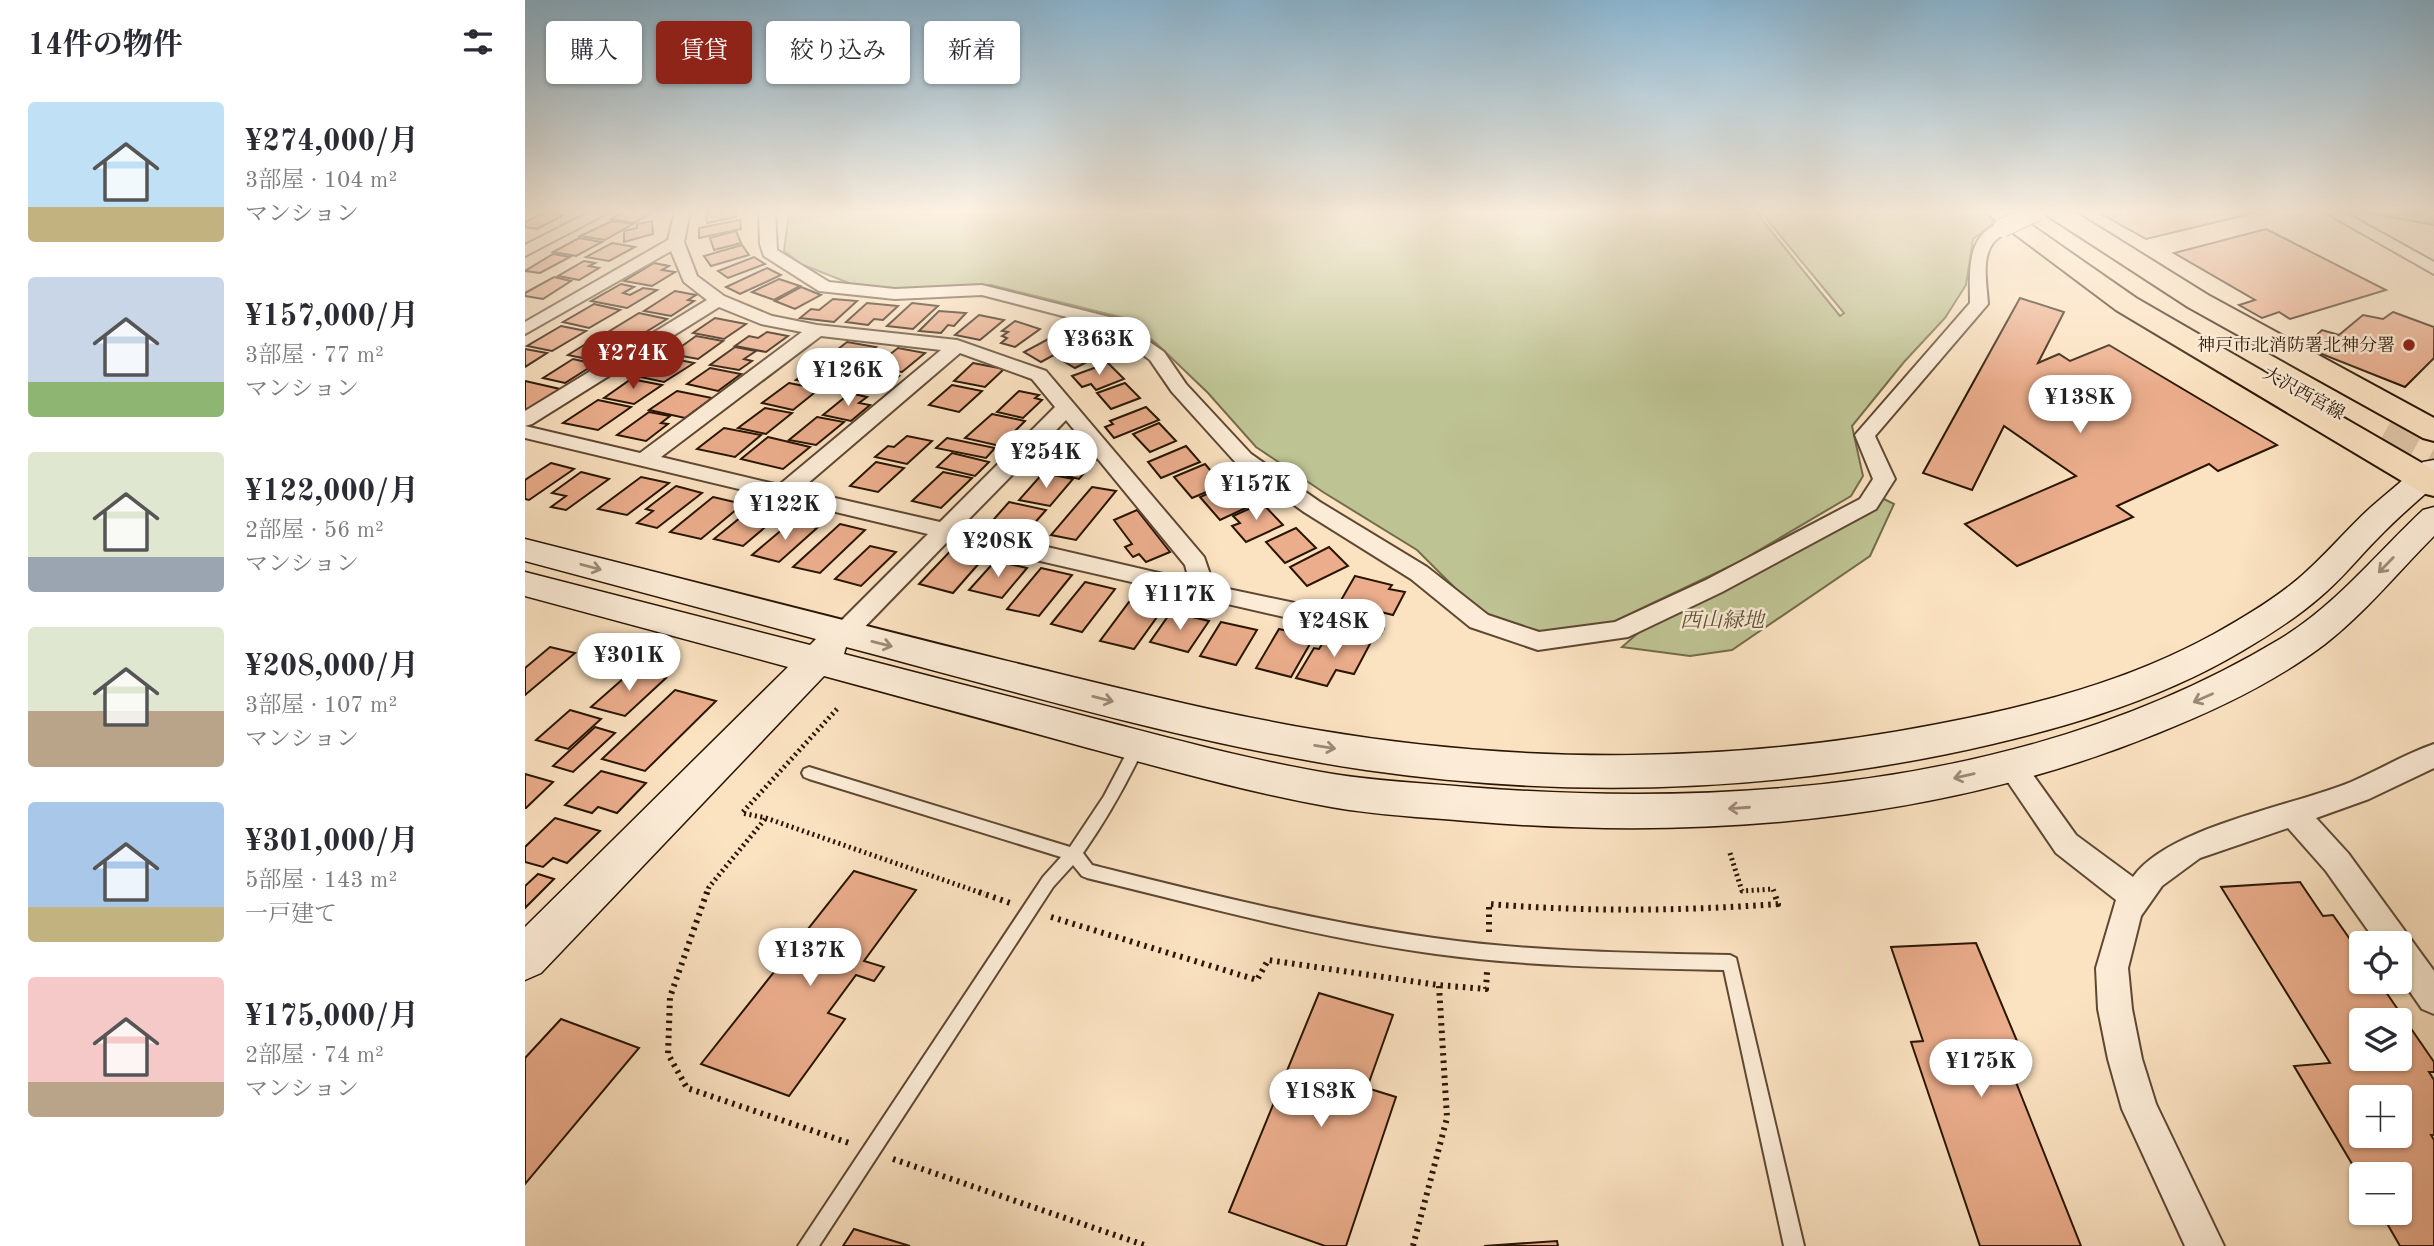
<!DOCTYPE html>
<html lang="ja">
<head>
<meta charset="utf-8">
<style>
	body { margin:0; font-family:"Old Standard TT","Noto Serif JP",serif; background:#f2f2f3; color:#2b2b33; height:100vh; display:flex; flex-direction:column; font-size:26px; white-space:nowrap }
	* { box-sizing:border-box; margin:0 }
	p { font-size:23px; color:#7c7c81 }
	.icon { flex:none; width:38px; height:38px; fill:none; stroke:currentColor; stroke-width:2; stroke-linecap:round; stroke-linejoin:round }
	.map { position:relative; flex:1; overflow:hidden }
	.details { display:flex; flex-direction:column; background:#fff; width:525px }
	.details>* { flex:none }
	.guide { position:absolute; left:21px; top:21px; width:665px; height:63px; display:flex; gap:14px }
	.controls { position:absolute; left:1824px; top:931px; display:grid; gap:14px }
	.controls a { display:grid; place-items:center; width:63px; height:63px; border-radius:7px; background:#fff; box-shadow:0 2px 5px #0004; font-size:35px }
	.price { position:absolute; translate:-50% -60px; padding:0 16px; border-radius:24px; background:#fff; color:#222; font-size:23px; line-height:46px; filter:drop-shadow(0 2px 4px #0008) }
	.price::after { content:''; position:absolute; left:50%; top:42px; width:21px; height:16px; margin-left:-10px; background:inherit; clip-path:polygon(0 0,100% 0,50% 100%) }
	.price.current { background:#8f2418; color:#fff }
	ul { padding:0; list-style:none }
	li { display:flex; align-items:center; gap:21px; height:175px; padding:0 28px }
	li span { display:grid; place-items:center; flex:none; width:196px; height:140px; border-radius:7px; color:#555 }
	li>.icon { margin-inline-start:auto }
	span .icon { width:84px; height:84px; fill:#fffc; stroke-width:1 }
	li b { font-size:30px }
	h2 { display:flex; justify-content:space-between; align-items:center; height:84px; padding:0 28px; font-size:30px }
	.tag { padding:0 24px; border-radius:7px; background:#fff; box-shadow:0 2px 5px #0004; font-size:24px; line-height:63px }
	.tag.current { background:#8f2418; color:#fff }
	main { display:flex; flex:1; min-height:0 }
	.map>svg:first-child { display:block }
	.green { fill:#bec393; stroke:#746c4b; stroke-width:2 }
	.building { fill:#ebad8c; stroke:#291503; stroke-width:2; fill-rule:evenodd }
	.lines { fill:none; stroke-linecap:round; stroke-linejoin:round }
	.primary-tunnel { stroke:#dcc3a4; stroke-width:34; stroke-dasharray:34 17; stroke-linecap:butt }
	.lane-casing { stroke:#5e4832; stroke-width:4 }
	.street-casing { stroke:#5e4832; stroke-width:4 }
	.secondary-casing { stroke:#291503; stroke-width:3 }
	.primary-casing { stroke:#291503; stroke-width:4 }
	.path-far1 { stroke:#291503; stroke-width:5; stroke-dasharray:2 3.5; stroke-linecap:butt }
	.path { stroke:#291503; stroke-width:6; stroke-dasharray:2.5 5; stroke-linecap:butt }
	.lane { fill:#fcecd7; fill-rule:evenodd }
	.street { fill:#fcecd7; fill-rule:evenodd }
	.secondary { fill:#fcecd7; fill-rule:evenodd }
	.primary { fill:#fbe2c1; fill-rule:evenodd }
	.street-bridge-casing { stroke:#5e4832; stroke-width:20; stroke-linecap:butt }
	.street-bridge { stroke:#fcecd7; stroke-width:18 }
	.oneway { stroke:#9d8b78 }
	.poi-dot { fill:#8f2418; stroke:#fcecd7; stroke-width:2.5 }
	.labels { text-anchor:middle; stroke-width:5; stroke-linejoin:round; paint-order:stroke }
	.far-poi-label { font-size:18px; fill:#291503; stroke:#fcecd7; text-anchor:end }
	.far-street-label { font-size:18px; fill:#291503; stroke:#fcecd7 }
	.park-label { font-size:21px; font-style:italic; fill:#5d5235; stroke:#fcecd7 }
</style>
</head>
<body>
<main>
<section class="details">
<h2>14件の物件<svg class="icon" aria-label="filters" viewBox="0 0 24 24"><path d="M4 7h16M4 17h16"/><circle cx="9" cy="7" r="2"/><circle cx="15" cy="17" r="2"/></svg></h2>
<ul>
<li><span style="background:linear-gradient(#bfe0f5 75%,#c2b280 0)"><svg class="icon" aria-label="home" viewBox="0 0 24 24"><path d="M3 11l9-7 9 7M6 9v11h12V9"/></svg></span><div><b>¥274,000/月</b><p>3部屋 · 104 m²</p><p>マンション</p></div></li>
<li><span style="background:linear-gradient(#c9d6e8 75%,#8fb573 0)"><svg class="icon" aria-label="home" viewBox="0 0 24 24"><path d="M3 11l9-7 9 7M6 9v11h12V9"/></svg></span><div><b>¥157,000/月</b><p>3部屋 · 77 m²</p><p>マンション</p></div></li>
<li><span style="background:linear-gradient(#dfe7d0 75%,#9aa5b1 0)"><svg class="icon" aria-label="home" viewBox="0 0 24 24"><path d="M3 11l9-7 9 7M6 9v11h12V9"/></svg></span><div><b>¥122,000/月</b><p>2部屋 · 56 m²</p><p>マンション</p></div></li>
<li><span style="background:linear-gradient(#dfe7d0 60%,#b9a48a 0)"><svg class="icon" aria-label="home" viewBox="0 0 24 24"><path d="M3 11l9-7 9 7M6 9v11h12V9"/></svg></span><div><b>¥208,000/月</b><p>3部屋 · 107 m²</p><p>マンション</p></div></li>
<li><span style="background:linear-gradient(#a9c7e8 75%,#c2b280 0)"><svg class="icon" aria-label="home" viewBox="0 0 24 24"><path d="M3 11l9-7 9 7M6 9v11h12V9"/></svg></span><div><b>¥301,000/月</b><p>5部屋 · 143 m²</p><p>一戸建て</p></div></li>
<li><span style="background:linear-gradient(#f6c9c9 75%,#b9a48a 0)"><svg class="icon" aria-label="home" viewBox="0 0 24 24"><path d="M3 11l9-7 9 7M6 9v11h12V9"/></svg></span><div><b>¥175,000/月</b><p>2部屋 · 74 m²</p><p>マンション</p></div></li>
</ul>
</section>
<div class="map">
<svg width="1909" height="1246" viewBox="0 0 1909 1246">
	<rect width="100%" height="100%" fill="#fbe2c1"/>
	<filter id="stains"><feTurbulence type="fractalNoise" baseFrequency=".00286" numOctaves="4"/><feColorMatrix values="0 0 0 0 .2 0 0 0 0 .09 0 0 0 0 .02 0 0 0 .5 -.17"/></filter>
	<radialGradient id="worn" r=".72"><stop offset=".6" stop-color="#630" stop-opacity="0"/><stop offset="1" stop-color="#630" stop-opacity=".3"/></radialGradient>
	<g class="green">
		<path d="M264 211H1230L1315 316 1319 313 1235 211H1458L1470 222 1448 239 1441 285 1420 318 1379 362 1327 426 1338 476 1326 496 1214 562 1088 622 1016 632 954 612 892 550 798 492 731 447 683 393 632 344 599 318 466 285 385 291 334 287 276 264 259 251Z"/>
		<path d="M1833 211H1909V225Z"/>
		<path d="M1353 496 1369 504 1345 556 1207 650 1165 656 1097 647 1121 626Z"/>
	</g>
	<g class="building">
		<path d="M93 211H131L109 223 86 219 99 212Z"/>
		<path d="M181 211H211V217L182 223Z"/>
		<path d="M1571 211H1719L1725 214 1621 239Z"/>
		<path d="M20 212 39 215 12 229 0 227V222Z"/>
		<path d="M215 220 216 229 174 238V228Z"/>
		<path d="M87 221 108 224 80 240 55 236Z"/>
		<path d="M127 221 128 234 99 242V231L112 228V224Z"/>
		<path d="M1741 229 1861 290 1765 319 1754 312 1737 318 1714 305 1730 300 1649 253Z"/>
		<path d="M211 231 216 243 189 250 185 238Z"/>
		<path d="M54 238 77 242 51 256 28 252Z"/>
		<path d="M87 243 110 247 84 261 61 257Z"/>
		<path d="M217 245 224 255 186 266 179 256Z"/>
		<path d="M28 254 45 257 15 273 0 271Z"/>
		<path d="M229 257 240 264 203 278 193 271Z"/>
		<path d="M59 261 70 263 64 266 74 268 54 280 33 276Z"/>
		<path d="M129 263 144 266 137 270 150 272 127 286 99 281Z"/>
		<path d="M242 268 256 275 215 294 201 287Z"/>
		<path d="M29 277 46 281 18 299 0 296V293Z"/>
		<path d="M254 279 275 286 249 300 227 292Z"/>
		<path d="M96 284 109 287 98 293 105 295 118 288 132 290 102 308 66 301Z"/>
		<path d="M276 287 296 295 270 309 250 301Z"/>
		<path d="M150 291 171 295 163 300 169 301 146 316 119 311Z"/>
		<path d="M1495 298 1539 312 1513 363 1534 354 1545 361 1584 345 1752 445 1693 471 1684 464 1592 506 1608 517 1492 566 1440 524 1551 476 1479 426 1447 490 1398 473Z"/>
		<path d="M308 299 332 301 309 322 275 318 286 309 294 310Z"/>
		<path d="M342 303 373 306 358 320 349 319 343 325 321 322Z"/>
		<path d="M387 303 413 306 388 329 362 326Z"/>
		<path d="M69 304 95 310 64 328 38 322Z"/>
		<path d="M414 311 441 313 429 326 423 325 416 333 394 331Z"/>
		<path d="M1868 312 1909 327V358L1880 387 1779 347 1797 330 1814 335 1838 315 1858 319Z"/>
		<path d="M114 313 142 319 111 338 83 332Z"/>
		<path d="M454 315 479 320 455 340 430 335Z"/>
		<path d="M190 318 221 324 199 339 168 333Z"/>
		<path d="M490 321 515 329 490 347 476 343 482 338 477 336 483 332 477 331Z"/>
		<path d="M36 326 61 331 27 351 2 346Z"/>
		<path d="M242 332 263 336 241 352 210 346 224 336 233 338Z"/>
		<path d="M77 334 93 337 86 342 103 345 77 362 43 355Z"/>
		<path d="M171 336 198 341 173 359 146 354Z"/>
		<path d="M529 336 547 345 516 362 499 352Z"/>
		<path d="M322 342 351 347 327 366 298 361Z"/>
		<path d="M553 345 574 356 550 368 530 356Z"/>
		<path d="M210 347 231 351 219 359 227 361 214 370 185 365Z"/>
		<path d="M373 348 400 353 377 372 349 367Z"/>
		<path d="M0 349 22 353 0 367Z"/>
		<path d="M135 356 169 363 139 382 106 375Z"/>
		<path d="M48 359 70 364 40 383 18 378Z"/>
		<path d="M294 363 320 368 298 385 271 380Z"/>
		<path d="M448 363 479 369 460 387 429 381Z"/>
		<path d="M583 363 599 379 571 390 566 384 557 387 547 376Z"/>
		<path d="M333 367 374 376 360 387 345 384 340 388 313 383Z"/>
		<path d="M185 368 216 374 193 391 162 384Z"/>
		<path d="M106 379 137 385 109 404 79 398Z"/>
		<path d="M0 381 35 389 0 411Z"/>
		<path d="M264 383 294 389 268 410 237 403Z"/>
		<path d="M600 383 615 398 586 409 572 393Z"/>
		<path d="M427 385 457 391 434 412 404 405Z"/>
		<path d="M152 391 187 398 160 418 124 410Z"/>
		<path d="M494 391 514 395 510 398 517 400 498 418 472 412Z"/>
		<path d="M325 393 342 397 334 403 345 405 326 421 298 415Z"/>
		<path d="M73 400 106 407 73 430 38 423Z"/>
		<path d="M621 407 634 420 589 438 580 427 588 424 585 421Z"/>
		<path d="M240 408 267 413 241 434 213 428Z"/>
		<path d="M124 412 145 416 136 423 143 424 121 441 92 435Z"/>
		<path d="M467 414 500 421 475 446 440 438Z"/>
		<path d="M292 417 319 422 291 445 264 440Z"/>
		<path d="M634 423 651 441 625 452 608 434Z"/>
		<path d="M199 428 236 435 210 457 172 449Z"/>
		<path d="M382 436 407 441 382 464 350 457 363 446 369 447Z"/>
		<path d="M538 436 556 440 547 449 564 452 559 458 571 460 554 479 525 472 529 468 500 462 512 450 523 452Z"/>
		<path d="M243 437 285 447 258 469 216 459Z"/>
		<path d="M422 438 470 448 461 458 411 448Z"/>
		<path d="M661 446 675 462 636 478 623 462Z"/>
		<path d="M427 453 464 462 450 476 412 467Z"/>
		<path d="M351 462 379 468 353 492 325 486Z"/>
		<path d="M26 463 49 469 4 500 0 499V480Z"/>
		<path d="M680 464 698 485 667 498 649 477Z"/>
		<path d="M56 472 84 479 41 510 26 507 41 496 27 493Z"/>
		<path d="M418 472 447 478 416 508 387 501Z"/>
		<path d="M518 473 548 479 525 506 494 500Z"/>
		<path d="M116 477 144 483 102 515 73 509Z"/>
		<path d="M707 483 727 505 695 520 675 497Z"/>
		<path d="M151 486 177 493 132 528 112 523 128 511 121 509Z"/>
		<path d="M567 487 591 491 551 540 526 535Z"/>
		<path d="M188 497 218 504 176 539 145 532Z"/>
		<path d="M484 502 521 510 500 534 463 526Z"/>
		<path d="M737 503 758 525 721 542 707 526 715 523 708 516Z"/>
		<path d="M232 504 259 511 218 546 189 539Z"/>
		<path d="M612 510 645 552 621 562 614 554 608 557 600 547 607 544 589 520Z"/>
		<path d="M266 522 292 528 254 562 227 555Z"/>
		<path d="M315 524 340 530 295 573 268 567Z"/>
		<path d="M771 528 791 548 760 563 741 542Z"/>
		<path d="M345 546 371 552 336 586 310 579Z"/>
		<path d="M430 546 463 553 428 593 394 584Z"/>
		<path d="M804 547 823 566 782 586 765 567Z"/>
		<path d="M470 561 502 568 477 598 444 590Z"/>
		<path d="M516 568 547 575 514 616 482 609Z"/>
		<path d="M830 576 867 585 864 589 880 592 868 615 815 602Z"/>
		<path d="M560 582 590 589 557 632 526 624Z"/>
		<path d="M604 602 637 610 609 649 575 641Z"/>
		<path d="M646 612 684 621 663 652 625 642Z"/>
		<path d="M696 622 732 630 711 665 675 656Z"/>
		<path d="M754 629 789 637 766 677 731 668Z"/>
		<path d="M805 632 846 642 829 674 811 670 802 686 771 678 789 648 794 649Z"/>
		<path d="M25 647 50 653 0 695V668Z"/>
		<path d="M108 670 141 678 100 716 66 707Z"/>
		<path d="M150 690 191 701 120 771 77 759Z"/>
		<path d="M45 710 76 719 43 749 11 740Z"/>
		<path d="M70 727 90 733 48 772 28 766Z"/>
		<path d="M76 771 121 783 92 813 73 807 67 813 40 805Z"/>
		<path d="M0 774 28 782 1 808H0Z"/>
		<path d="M30 818 75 831 42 863 28 858 18 867 0 862V847Z"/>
		<path d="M329 871 391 890 339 961 359 967 349 981 331 975 303 1013 320 1019 264 1096 176 1064Z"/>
		<path d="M13 874 29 879 0 908V886Z"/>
		<path d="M1775 882 1798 916 1808 915 1836 955V982H1854L1909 1062V1072H1904L1909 1080V1135H1906L1909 1140V1246H1875L1856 1213H1874V1174H1836V1179L1769 1066 1805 1063 1696 887ZM1836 1020H1874V1059H1836ZM1836 1097H1874V1136H1836Z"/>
		<path d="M1451 943 1492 1041 1475 1042 1556 1246H1455L1386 1042 1398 1041 1366 947Z"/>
		<path d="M794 993 868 1015 842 1088 871 1097 821 1246H800L704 1212Z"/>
		<path d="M36 1019 114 1048 0 1184V1058Z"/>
		<path d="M329 1229 385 1246H318Z"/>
		<path d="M1032 1241 1033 1246H959Z"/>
	</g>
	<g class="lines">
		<path class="primary-tunnel" d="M1857 437 1909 466"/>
		<g class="lane-casing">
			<path id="lane" d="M613 739 618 741 620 745C602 783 582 819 558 853L567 865C680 893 793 922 909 938 1007 952 1106 953 1205 955L1211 958 1279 1246H1259L1199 970C1103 968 1006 967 911 954 793 938 677 906 562 878L557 876 548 865 528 887 294 1246H273L518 877 536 857 284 779 279 777 277 773 279 769 284 767 545 847 579 796 608 741Z"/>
		</g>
		<g class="street-casing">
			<g id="street">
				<path d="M67 211H86L0 256V245Z"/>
				<path d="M150 211H165L159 242 172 276 199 296 247 316 292 325 432 340 521 371 679 557 689 586 846 619 855 622 858 628 855 634 846 637 424 540 327 640 318 643 309 640 306 634 309 628 403 534 0 438V411L182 300 159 282 146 251 0 334V322L143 240ZM194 307 236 324 277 332 115 453 0 426 7 424ZM296 336 416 350 254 485 136 457ZM435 353 507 379 530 407 415 522 275 490ZM541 420 660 565 664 580 436 527Z"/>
				<path d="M234 211H250L252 250 304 282 370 289 457 285 592 319 639 352 661 384 726 454 795 502 902 567 963 615 1014 632 1090 622 1181 580 1335 499 1348 479 1330 435 1445 303C1445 274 1440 233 1477 223L1485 228C1480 234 1473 237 1468 243 1456 259 1462 285 1463 304L1350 436 1370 479 1351 509 1197 592 1103 637 1013 650 945 627 886 579 779 512 712 464 647 392 625 360 580 327 457 295 370 299 294 291 239 256 235 244Z"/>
				<path d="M1798 211H1817L1909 262V274Z"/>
				<path d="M1909 744V768L1844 799 1791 818 1823 853 1909 971V1014L1897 1009 1874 976V943H1852L1801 871 1763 828 1675 858 1637 886 1616 916 1603 968 1607 1009 1617 1059 1631 1104 1699 1246H1660L1597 1109 1583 1059 1573 1009 1571 968 1591 900 1531 853 1472 766 1476 758 1486 755 1496 758 1551 835 1608 877C1643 827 1768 806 1826 782 1854 770 1880 754 1909 744Z"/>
			</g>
		</g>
		<g class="secondary-casing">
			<path id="secondary" d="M1909 460V486C1890 503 1871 519 1853 538 1833 558 1816 580 1794 598 1771 618 1744 635 1717 651 1628 704 1523 733 1422 754 1230 793 1035 798 841 770 665 744 493 692 321 647L319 654C403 676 487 697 571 719 649 739 728 761 808 774 852 781 897 783 942 787 1217 809 1514 784 1755 639 1810 606 1852 553 1898 510L1909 507V536C1873 572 1840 613 1800 644 1750 682 1691 710 1633 733 1416 822 1175 841 942 821 897 817 850 815 806 807 721 792 638 768 556 746 470 722 384 699 299 676L16 973 0 980V927L263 667 0 596V572L285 645 291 639 0 561V539C159 579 318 621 478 660 582 685 686 712 792 730 997 765 1209 764 1413 724 1508 706 1604 681 1689 634 1718 618 1748 600 1773 579 1799 557 1820 531 1845 508 1862 493 1881 478 1898 462Z"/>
		</g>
		<g class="primary-casing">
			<g id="primary">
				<path d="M1459 211H1486L1611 298 1909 470V496L1897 493 1591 310Z"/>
				<path d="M1520 211H1548L1683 295 1909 418V441L1898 438 1663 307 1523 216Z"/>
			</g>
		</g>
		<g class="path-far1">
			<path d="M312 709 217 813 241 818 459 894"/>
			<path d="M1205 853 1217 891 1248 889 1250 894"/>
			<path d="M182 894 184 887 241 818"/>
		</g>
		<g class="path">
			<path d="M182 892 145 997 143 1054 162 1088 327 1144"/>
			<path d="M454 892 485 903"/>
			<path d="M526 917 732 980 743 960 913 985 961 989 962 972"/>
			<path d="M964 932V904C1061 912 1156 911 1253 904L1249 892"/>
			<path d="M368 1159 622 1246"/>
			<path d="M888 1246 922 1118 914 986"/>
		</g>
		<use href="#lane" class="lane"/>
		<use href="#street" class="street"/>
		<use href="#secondary" class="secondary"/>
		<use href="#primary" class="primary"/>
		<g class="street-bridge-casing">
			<path id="street-bridge" d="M1477 228 1513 211"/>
		</g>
		<use href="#street-bridge" class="street-bridge"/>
	</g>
	<defs><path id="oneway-shaft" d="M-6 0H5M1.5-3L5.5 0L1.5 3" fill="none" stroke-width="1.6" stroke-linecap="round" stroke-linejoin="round" transform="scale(1.75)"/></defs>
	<g class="oneway">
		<use href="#oneway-shaft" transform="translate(1861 565) rotate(134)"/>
		<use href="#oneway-shaft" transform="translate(66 567) rotate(15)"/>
		<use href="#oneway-shaft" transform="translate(357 644) rotate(14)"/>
		<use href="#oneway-shaft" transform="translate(1678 698) rotate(156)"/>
		<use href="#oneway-shaft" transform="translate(578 699) rotate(14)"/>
		<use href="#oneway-shaft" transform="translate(800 747) rotate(9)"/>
		<use href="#oneway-shaft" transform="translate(1439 776) rotate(167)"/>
		<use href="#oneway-shaft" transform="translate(1214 808) rotate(176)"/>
	</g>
	<linearGradient id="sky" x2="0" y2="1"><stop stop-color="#8bb8d5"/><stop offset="0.55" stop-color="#fdf2e3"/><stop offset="1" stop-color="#fdf2e3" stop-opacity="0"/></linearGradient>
	<rect width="1909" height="385" fill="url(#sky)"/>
	<circle class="poi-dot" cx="1884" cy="345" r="7"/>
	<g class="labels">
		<g class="far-poi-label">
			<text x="1870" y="351">神戸市北消防署北神分署</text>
		</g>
		<g class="far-street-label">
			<text transform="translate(1779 393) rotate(29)" y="6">大沢西宮線</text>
		</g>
		<g class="park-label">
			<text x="1197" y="627">西山緑地</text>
		</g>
	</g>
	<rect width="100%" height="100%" filter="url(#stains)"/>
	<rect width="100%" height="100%" fill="url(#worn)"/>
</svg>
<div class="controls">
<a><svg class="icon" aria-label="locate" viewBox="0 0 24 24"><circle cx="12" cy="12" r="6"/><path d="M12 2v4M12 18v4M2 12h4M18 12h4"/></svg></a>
<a><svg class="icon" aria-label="layers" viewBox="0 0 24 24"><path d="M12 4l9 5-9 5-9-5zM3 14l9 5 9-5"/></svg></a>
<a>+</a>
<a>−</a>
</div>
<b class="price" style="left:574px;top:377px">¥363K</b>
<b class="price current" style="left:108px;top:391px">¥274K</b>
<b class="price" style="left:323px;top:408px">¥126K</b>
<b class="price" style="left:1555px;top:435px">¥138K</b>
<b class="price" style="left:521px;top:490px">¥254K</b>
<b class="price" style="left:731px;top:522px">¥157K</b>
<b class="price" style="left:260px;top:542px">¥122K</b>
<b class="price" style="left:473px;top:579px">¥208K</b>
<b class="price" style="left:655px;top:632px">¥117K</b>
<b class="price" style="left:809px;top:659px">¥248K</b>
<b class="price" style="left:104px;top:693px">¥301K</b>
<b class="price" style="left:285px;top:988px">¥137K</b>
<b class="price" style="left:1456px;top:1099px">¥175K</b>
<b class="price" style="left:796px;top:1129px">¥183K</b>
<div class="guide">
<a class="tag">購入</a>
<a class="tag current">賃貸</a>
<a class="tag">絞り込み</a>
<a class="tag">新着</a>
</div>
</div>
</main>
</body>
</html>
